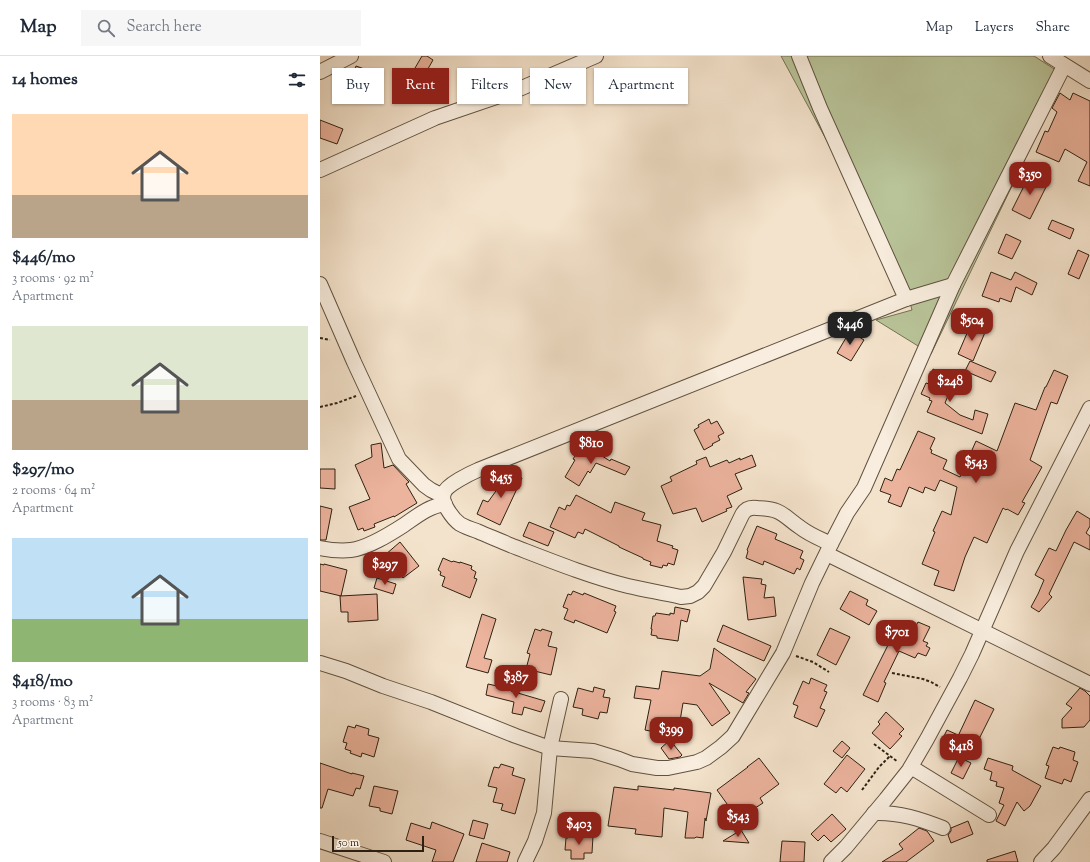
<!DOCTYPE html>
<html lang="en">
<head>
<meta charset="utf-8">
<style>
	body { margin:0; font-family:"Sorts Mill Goudy",serif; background:#f6f6f7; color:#1f2937; height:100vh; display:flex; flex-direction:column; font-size:15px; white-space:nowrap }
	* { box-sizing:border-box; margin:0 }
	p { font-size:13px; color:#747a83 }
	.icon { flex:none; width:22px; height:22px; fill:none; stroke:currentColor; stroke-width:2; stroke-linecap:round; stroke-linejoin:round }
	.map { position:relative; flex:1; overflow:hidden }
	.panel { display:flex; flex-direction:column; background:#fff; width:320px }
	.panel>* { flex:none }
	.hud { position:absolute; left:12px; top:12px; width:380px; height:36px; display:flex; gap:8px }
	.scale { position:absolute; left:12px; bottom:10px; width:92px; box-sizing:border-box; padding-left:4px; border:2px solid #2e2111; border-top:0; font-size:11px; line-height:14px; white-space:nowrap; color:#2e2111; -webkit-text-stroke:3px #f8edde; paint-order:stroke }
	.price { position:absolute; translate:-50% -34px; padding:0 9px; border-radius:8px; background:#8f2418; color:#fff; font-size:13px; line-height:26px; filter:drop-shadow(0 1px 2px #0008) }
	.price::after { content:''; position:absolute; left:50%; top:24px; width:12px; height:9px; margin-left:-6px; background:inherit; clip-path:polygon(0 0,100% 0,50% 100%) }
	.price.selected { background:#222; color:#fff }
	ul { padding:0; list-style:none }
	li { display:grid; align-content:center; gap:8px; height:212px; padding:0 12px }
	li span { display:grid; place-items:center; height:124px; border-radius:0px; color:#555 }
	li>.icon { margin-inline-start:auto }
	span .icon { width:72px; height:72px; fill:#fffc; stroke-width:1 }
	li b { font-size:17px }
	h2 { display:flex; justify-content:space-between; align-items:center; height:48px; padding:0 12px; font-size:17px }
	.chip { padding:0 14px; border-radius:0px; background:#fff; box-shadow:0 1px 3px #0004; font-size:14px; line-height:36px }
	.chip.selected { background:#8f2418; color:#fff }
	header { display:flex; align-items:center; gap:24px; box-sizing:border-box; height:56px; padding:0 20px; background:#fff; border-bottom:1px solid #e0e1e3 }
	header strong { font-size:19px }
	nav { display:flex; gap:22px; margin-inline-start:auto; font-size:14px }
	.search { width:280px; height:36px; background:#f6f6f7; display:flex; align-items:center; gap:10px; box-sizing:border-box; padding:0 14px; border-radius:0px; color:#747a83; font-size:15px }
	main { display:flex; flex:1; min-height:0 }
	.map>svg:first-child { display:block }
	.green { fill:#b9c499; stroke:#747255 }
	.building { fill:#ecb39d; stroke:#2e2111 }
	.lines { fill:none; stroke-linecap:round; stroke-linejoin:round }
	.minor-casing { stroke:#605240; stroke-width:16 }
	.path { stroke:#2e2111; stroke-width:2; stroke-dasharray:3 2; stroke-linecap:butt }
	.minor { stroke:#f8edde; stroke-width:14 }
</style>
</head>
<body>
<header>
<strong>Map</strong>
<div class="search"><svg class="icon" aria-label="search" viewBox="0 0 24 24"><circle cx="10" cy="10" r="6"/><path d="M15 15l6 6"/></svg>Search here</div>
<nav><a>Map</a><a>Layers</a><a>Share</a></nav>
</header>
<main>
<section class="panel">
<h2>14 homes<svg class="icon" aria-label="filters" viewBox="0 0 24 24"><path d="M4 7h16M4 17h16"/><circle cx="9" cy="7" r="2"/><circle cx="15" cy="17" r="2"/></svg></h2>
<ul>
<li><span style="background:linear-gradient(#ffd9b3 65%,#b9a48a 0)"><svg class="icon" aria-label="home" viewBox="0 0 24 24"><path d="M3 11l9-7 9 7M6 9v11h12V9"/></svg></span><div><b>$446/mo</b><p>3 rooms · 92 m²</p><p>Apartment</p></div></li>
<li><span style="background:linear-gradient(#dfe7d0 60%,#b9a48a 0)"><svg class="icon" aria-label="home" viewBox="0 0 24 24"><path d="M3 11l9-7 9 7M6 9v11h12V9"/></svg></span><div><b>$297/mo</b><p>2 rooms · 64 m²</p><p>Apartment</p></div></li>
<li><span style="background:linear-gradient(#bfe0f5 65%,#8fb573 0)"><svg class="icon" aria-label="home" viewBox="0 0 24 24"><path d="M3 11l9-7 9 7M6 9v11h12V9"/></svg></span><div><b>$418/mo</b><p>3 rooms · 83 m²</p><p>Apartment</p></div></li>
</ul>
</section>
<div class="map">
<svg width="770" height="806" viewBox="0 0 770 806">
	<rect width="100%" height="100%" fill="#f4e3cc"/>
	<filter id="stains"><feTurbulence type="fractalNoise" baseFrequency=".005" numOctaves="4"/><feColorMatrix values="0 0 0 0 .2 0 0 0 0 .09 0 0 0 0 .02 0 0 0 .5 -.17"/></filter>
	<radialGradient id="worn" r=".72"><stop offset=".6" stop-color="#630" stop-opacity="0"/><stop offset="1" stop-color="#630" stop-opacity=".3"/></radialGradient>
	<path class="green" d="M461 0H714L745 20 611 298 556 264 592 254 589 243 527 122Z"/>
	<g class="building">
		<path d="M102 0H107L113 4 105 18 95 12Z"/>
		<path d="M36 10 50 15 39 41 20 34 26 20 31 23Z"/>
		<path d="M740 37 750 44 753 37 770 45V130L758 125 767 106 745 93 739 106 716 96 725 75 728 76 737 56 732 52Z"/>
		<path d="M0 64 23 73 17 88 0 82Z"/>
		<path d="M711 116 729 125 710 163 692 154Z"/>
		<path d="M732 164 754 173 750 183 728 173Z"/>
		<path d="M686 178 701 185 692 203 678 197Z"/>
		<path d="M758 194 769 199 759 223 748 218Z"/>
		<path d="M671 216 691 224 695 216 717 227 712 239 696 231 691 246 680 242 679 246 662 240Z"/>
		<path d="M651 268 666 274 653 305 638 298Z"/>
		<path d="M530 275 544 284 531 305 517 297Z"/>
		<path d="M650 305 676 316 671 326 645 315Z"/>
		<path d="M613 313 635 323 625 347 640 359 653 364 655 354 668 358 662 378 607 356 612 345 609 344 610 342 601 338 606 327 609 328Z"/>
		<path d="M734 314 748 320 737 348 731 346 710 404 722 411 702 446 705 447 698 459 687 453 686 454 683 452 667 487 654 481 645 501 634 535 614 529 619 515 602 508 615 476 613 475 622 455 631 459 637 431 620 424 615 435 605 431 603 437 589 431 581 451 568 446 571 439 560 435 565 422 572 425 577 413 580 414 598 375 615 382 610 393 612 394 611 397 627 404 623 413 640 421 656 385 677 395 695 347 716 354 725 331H726Z"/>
		<path d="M389 363 391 368 397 365 404 377 398 380 400 384 392 388 393 389 384 394 374 374 379 371 378 369Z"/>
		<path d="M61 387 64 412 73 409 89 426 86 428 97 447 74 461V460L54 468 55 471 44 475 43 472 38 474 29 451 50 443 35 409 52 401 51 389Z"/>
		<path d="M263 388 290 405 291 403 310 411 305 419 276 407 270 417 268 415 259 430 245 421 255 404 253 403Z"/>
		<path d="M432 399 436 410 415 418 422 433 407 440 412 451 406 453 407 455 382 466 376 452 353 458 341 430 352 425 350 421 377 408 376 405 386 401 390 411 407 404 409 407 420 402V404Z"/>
		<path d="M0 413H15V433L0 432Z"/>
		<path d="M191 414 202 422 180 469 157 458 163 444 168 446Z"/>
		<path d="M256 439 291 457 295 446 325 457 322 464 341 469 337 485 353 490 352 492 358 494 354 509 348 507 347 510 343 509 342 512 330 509 331 506 323 503V502L299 491V490L265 473 263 478 258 476 255 482 230 471 239 451 245 454 247 449 250 450Z"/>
		<path d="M0 450 12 453 6 484H0Z"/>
		<path d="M757 455 770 463V470L766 477 770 480V494L754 486 729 538 732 541 719 556 711 551 718 538 724 524 715 519 729 492 736 495 746 474Z"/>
		<path d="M209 466 234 476 228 490 203 480Z"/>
		<path d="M437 470 457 478 455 483 483 495 480 502 484 504 480 514 477 512 474 518 444 505 443 509 426 502 428 495 427 494Z"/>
		<path d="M80 486 99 510 83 522 65 499Z"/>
		<path d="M123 502 132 506 133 505 140 507V506L152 510 151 513 156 516 154 522 157 523 150 542 122 530 125 521 120 519 121 516 118 514Z"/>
		<path d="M0 508 4 509V508L27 514 21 540 0 535Z"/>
		<path d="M423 521 442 523 441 528 446 529 444 542 454 541 456 560 428 564Z"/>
		<path d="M57 522 76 528 73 538 54 532Z"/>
		<path d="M253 535 263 539 264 537 296 550 294 555 296 556 287 577 255 564 254 567 244 563 248 553 243 551 248 538 251 539Z"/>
		<path d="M530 535 548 544 546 549 557 555 549 569 520 553Z"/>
		<path d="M57 538 58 564 28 566V556H21L20 540Z"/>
		<path d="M355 551 370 554 367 566 361 564 358 585 337 582V580L331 579 332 573H331L333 560H335L336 557 350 559V557L354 558Z"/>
		<path d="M162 558 176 563 164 602 172 604 168 617 146 611Z"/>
		<path d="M573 565 594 574 598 566 610 571 603 585 608 587 606 590 610 592 606 600 598 597 595 602 579 595 564 626 566 627 558 646 543 639 568 589 563 587Z"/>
		<path d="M403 569 451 590 444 605 397 585Z"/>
		<path d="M510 572 530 581 516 609 497 599Z"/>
		<path d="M215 573 221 575 222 573 232 576 228 590 237 592 231 619 206 613 210 598 207 597Z"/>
		<path d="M394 592 436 623 426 636 429 637 423 647 389 627 410 657 392 670 377 649 363 647 358 677 342 674 345 678 325 674 331 644 314 642 316 630 339 633 342 615 380 620 390 613Z"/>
		<path d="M491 622 507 629 504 635 507 636 500 652 505 654 497 671 474 661 478 650 473 648 483 625 489 628Z"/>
		<path d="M168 628 191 633V635L225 645 221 656 204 651 202 659 192 657 194 646 166 639Z"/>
		<path d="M274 631 285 634 283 641 290 642 287 657 280 656 278 663 262 659 263 653 253 651 258 632 273 636Z"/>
		<path d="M760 632 765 635 770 640V664L764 671 742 672V663L752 652 746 648Z"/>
		<path d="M655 644 674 653 657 687 639 678Z"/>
		<path d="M566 656 584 673 579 678 582 680 570 693 552 677 560 668 558 666Z"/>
		<path d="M36 669 49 673 48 679 59 682 54 701 42 697 41 701 30 697 31 695 25 693 27 687 23 686 28 670 35 672Z"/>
		<path d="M627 674 638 679 632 691 621 686Z"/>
		<path d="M350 684 362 699 360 701 349 703 341 692Z"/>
		<path d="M522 685 530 692 522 702 513 695Z"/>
		<path d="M733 691 739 693 740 691 755 696 753 704 758 706 751 726 744 723 742 728 725 722 729 710 726 709Z"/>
		<path d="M527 699 545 713 527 736 521 731 516 737 504 728Z"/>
		<path d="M639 701 651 707 643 723 631 717Z"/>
		<path d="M439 702 459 728 440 742 443 747 432 754 435 759 420 766 397 734 428 711H427Z"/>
		<path d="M668 702 693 710 692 714 721 730 710 750 704 755 697 746 685 770 676 765 684 749 679 747 684 732 676 730 677 726 670 724 672 716 664 713Z"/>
		<path d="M0 707 32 718V717L44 720 40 733 36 732 33 740 8 733 2 752H0Z"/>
		<path d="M181 708 194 712 192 719 205 723 195 758 181 754 183 748 173 746 177 732 168 730 174 711 179 712Z"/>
		<path d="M54 730 78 735 72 758 60 755V752L49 750Z"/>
		<path d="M318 730 354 734V732L391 737 386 765 385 762 383 782 376 781 375 782H365L368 756 344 752 342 781 315 778 316 773 288 770 294 731 318 734Z"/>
		<path d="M512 758 526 773 511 786 504 779 498 785 491 778Z"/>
		<path d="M153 764 168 768 164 783 149 779Z"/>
		<path d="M648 765 653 778 631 787 628 779 631 775V772Z"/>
		<path d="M112 766 144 778 133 806H112L116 794 86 784 91 767 110 773Z"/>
		<path d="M599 772 607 775 614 785 586 806H562L583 793 579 788Z"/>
		<path d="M421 774 429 787 403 785Z"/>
		<path d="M248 780H273L272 797H264V803H251V794H245L246 782H248Z"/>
		<path d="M462 785 485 786 484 806H460Z"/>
		<path d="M162 787 190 796 187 806H156Z"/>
		<path d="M695 795 698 806H667V804Z"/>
	</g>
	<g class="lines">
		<g class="minor-casing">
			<g id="minor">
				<path d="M479 0 500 52 586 243"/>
				<path d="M730 0 770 25"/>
				<path d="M0 16 31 0"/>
				<path d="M0 114 115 62 197 34 276 0"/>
				<path d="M0 228 34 306 79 403 104 429 111 434 123 440"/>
				<path d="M511 488C501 483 490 479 481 472 462 459 463 453 437 452 430 451 425 453 422 459L404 496 384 530 378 536 370 540 361 541C344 537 325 534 308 530 268 520 229 504 190 489 179 484 168 480 157 475 151 473 145 471 140 468 133 463 120 446 124 437 126 429 151 417 158 414L586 243 633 229"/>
				<path d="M0 492C10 494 21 495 31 494 48 492 70 478 84 469 97 460 109 450 125 448"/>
				<path d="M507 498 770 628"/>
				<path d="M0 607 26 615 63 630 111 646 196 680 230 692 273 695 299 703 312 708 337 712H348L377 706 386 702 401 691 413 680 463 597 492 527 511 488 527 457 544 432 633 229 744 10"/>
				<path d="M591 711 669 759"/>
				<path d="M554 757C579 756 600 763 623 772"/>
				<path d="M0 785 64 806"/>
				<path d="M205 806 215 785 224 757 230 692 241 643"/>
				<path d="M511 806 526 791 566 743 589 714 607 683 640 622 652 598 697 495 770 352"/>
				<path d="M721 806 734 792 770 743"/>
			</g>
		</g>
		<g class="path">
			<path d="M0 282 10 284"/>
			<path d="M0 351 17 347 36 340"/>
			<path d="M476 600 493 606 509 616"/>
			<path d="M572 617 603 623 611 626 620 631"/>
			<path d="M554 688 578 706"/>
			<path d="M542 734 559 711 570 700"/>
		</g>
		<use href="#minor" class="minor"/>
	</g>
	<rect width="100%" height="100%" filter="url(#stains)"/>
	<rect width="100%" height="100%" fill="url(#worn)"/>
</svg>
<div class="scale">50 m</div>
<b class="price" style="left:710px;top:140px">$350</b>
<b class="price" style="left:652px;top:286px">$504</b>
<b class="price selected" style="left:530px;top:290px">$446</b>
<b class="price" style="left:630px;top:347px">$248</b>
<b class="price" style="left:271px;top:409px">$810</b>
<b class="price" style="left:656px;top:428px">$543</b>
<b class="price" style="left:181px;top:443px">$455</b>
<b class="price" style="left:65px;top:530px">$297</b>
<b class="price" style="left:577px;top:598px">$701</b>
<b class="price" style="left:196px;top:643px">$387</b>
<b class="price" style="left:351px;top:695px">$399</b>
<b class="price" style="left:641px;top:712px">$418</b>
<b class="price" style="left:418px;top:782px">$543</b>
<b class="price" style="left:259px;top:790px">$403</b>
<div class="hud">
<a class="chip">Buy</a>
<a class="chip selected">Rent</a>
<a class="chip">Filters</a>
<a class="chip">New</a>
<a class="chip">Apartment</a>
</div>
</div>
</main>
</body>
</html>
